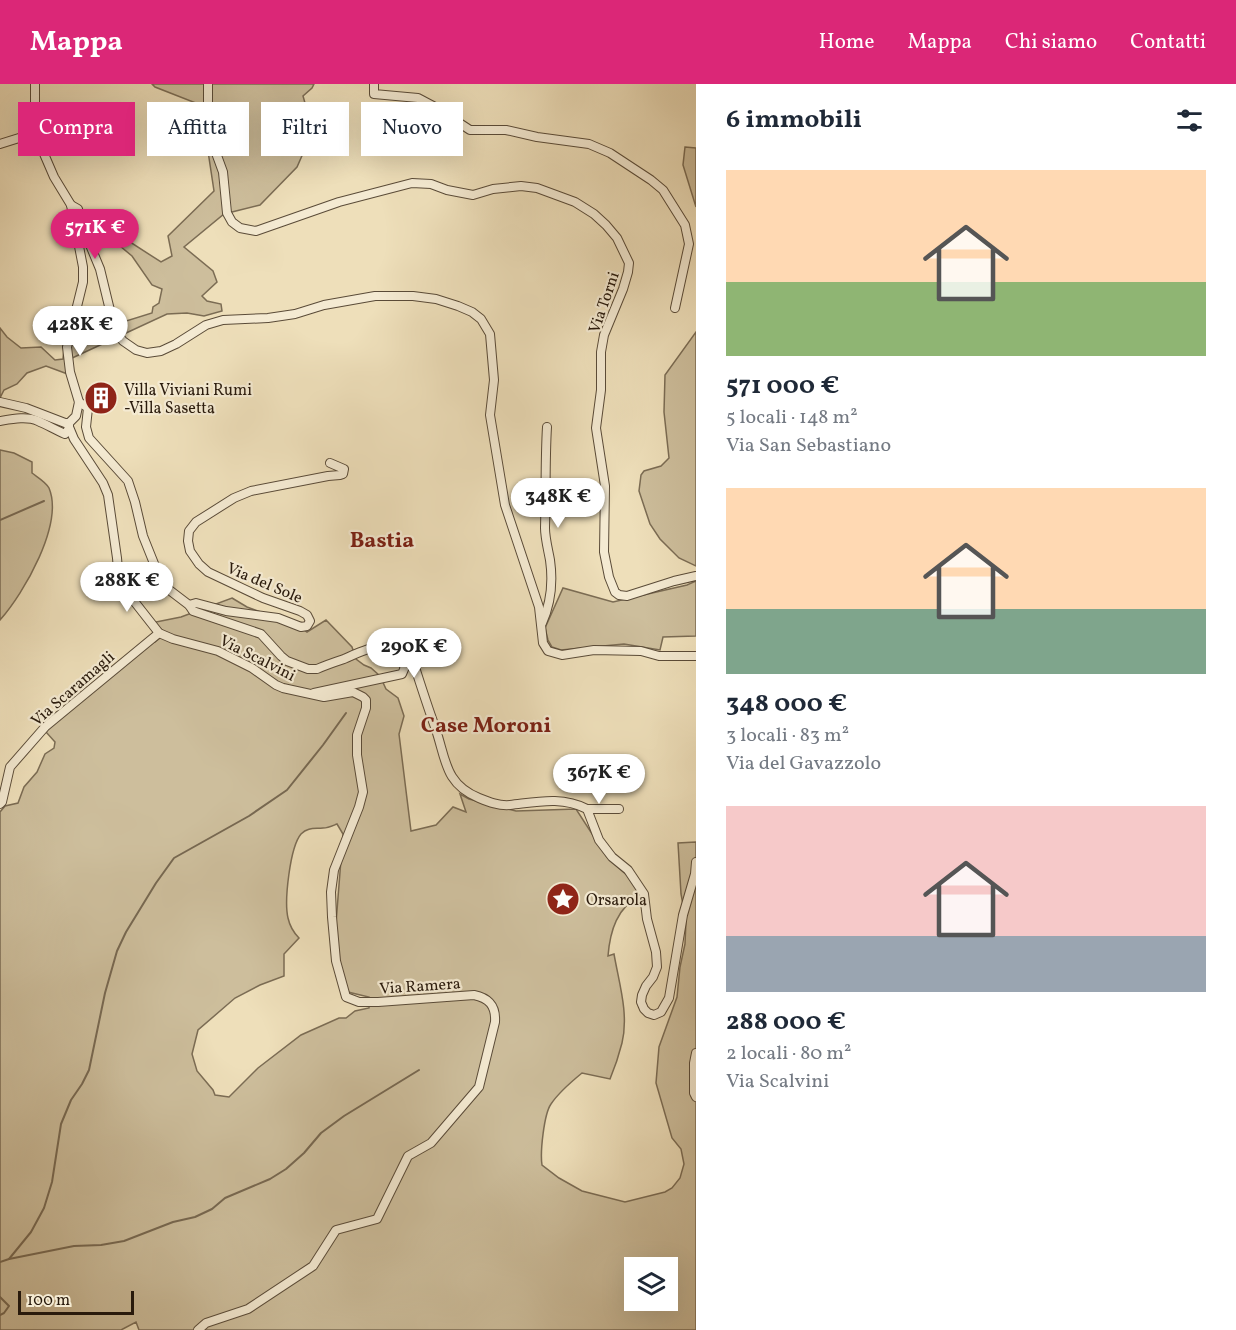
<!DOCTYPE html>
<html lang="it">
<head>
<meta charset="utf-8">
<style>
	body { margin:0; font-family:Vollkorn,serif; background:#f2f2f3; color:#1f2937; height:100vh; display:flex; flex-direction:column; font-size:22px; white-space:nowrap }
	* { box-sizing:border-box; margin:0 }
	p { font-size:20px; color:#747a83 }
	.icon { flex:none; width:33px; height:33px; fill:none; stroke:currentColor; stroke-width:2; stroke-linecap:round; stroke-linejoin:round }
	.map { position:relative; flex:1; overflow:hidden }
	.drawer { display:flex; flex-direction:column; background:#fff; width:540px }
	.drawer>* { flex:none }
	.top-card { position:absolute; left:18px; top:18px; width:570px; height:54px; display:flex; gap:12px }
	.tools { position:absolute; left:624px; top:1173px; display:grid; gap:12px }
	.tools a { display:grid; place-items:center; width:54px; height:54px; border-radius:0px; background:#fff; box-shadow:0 6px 24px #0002; font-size:30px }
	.scale { position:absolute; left:18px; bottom:15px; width:116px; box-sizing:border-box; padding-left:6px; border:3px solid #291a0c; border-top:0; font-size:16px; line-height:21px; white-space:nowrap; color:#291a0c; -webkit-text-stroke:4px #f4ead2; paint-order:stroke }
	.price { position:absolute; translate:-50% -51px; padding:0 14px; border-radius:21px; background:#fff; color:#222; font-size:20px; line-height:39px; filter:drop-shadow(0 2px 3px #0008) }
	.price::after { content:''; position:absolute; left:50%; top:36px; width:18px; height:14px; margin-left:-9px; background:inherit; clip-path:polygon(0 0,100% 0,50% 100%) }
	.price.selected { background:#db2777; color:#fff }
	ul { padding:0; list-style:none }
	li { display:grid; align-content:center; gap:12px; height:318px; padding:0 30px }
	li span { display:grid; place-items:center; height:186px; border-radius:0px; color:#555 }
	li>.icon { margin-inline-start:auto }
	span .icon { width:108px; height:108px; fill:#fffc; stroke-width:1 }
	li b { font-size:26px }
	h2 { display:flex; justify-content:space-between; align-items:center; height:72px; padding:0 30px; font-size:26px }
	.pill { padding:0 21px; border-radius:0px; background:#fff; box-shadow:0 6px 24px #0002; font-size:21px; line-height:54px }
	.pill.selected { background:#db2777; color:#fff }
	header { display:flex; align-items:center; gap:36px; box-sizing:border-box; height:84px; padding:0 30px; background:#db2777; color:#fff }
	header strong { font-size:28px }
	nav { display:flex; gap:33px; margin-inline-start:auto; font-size:21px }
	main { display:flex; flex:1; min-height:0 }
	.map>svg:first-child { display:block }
	.green { fill:#cdbe9c; stroke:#7b6c54; stroke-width:1.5; fill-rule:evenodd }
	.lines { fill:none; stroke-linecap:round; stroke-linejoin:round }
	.stream { stroke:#776851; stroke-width:2 }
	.street-casing { stroke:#5a4b38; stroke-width:10 }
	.street { stroke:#f4ead2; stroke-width:8 }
	.labels { text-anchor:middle; stroke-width:4.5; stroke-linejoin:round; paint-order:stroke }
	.street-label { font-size:16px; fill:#291a0c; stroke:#f4ead2 }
	.poi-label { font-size:16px; fill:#291a0c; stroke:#f4ead2; text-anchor:start }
	.district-label { font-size:22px; font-weight:bold; fill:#7a1f14; stroke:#f4ead2 }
</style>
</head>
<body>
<header>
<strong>Mappa</strong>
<nav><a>Home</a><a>Mappa</a><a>Chi siamo</a><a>Contatti</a></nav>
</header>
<main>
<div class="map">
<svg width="696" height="1246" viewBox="0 0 696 1246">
	<rect width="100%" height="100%" fill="#eedfba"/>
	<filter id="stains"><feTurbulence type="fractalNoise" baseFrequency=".00333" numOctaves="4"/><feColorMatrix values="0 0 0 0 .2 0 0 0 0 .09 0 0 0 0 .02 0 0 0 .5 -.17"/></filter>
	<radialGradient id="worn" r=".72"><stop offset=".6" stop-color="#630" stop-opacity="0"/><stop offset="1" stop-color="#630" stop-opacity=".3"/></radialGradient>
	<g class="green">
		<path d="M152 0H314L312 4 303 12 307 26 312 49 297 83 260 121 224 130 184 163 213 187 217 198 202 212 207 217 221 220 222 227 204 232 187 229 167 230 70 275 73 292 46 282 27 289 17 300 4 306 0 314V244L7 253 21 264 41 263 55 276 63 275 65 254 91 248 152 229 153 223 159 219 162 205 152 201 132 172 120 162 127 156 161 178 172 172 168 152 214 107 201 21 155 3Z"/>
		<path d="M685 63 696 64V123L683 81Z"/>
		<path d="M696 248V482L679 474 660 455 650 440 639 407 641 391 644 387 661 382 669 374 664 328 665 291Z"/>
		<path d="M0 366 14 369 32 378V389C37 393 46 398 49 404 64 440 24 509 0 536Z"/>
		<path d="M696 497V552L663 553 660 566 624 560 561 566 552 563 548 556 545 544 563 504 613 518 687 501Z"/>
		<path d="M232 514 247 523 298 542 307 548 326 536 352 563 356 575 364 581 371 584 380 592 386 605 398 614 404 632 399 650 411 747 436 741 453 723 466 728 460 710 469 715 516 727 576 725 607 773 642 805 641 811C617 823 610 847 608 872L614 870C619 899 629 930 622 959 619 971 615 983 610 995L582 989C571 998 559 1008 551 1020 544 1030 540 1068 542 1081L559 1094 582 1107 625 1118 665 1108 672 1104 680 1094 684 1080 681 1065 672 1054 656 999 659 963 677 913 680 883 685 860 686 837 681 810 678 759 696 758V1246H139L136 1238 121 1246H0V728L5 722 18 719 24 703 37 688 45 670 54 664 55 658 46 648 50 642 148 558H155L161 553 151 539 181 533ZM337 740 343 750 335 852 338 873 348 908 369 913V924L355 927 346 934H339L301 951 258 984 229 1013 215 1011 213 1006 197 987 192 970 198 946 235 914 260 901 284 892V870L299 854C293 848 290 843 288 834 284 817 290 763 301 750 308 743 315 745 323 744 328 744 332 742 337 740ZM634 1184H668V1216H634Z"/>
	</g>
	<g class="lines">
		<g class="stream">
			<path d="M0 436 44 417"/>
			<path d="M9 1175 31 1148 44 1124 52 1098 61 1040 71 1016 82 1000 89 986 105 909 117 867 126 848 156 799 174 774 249 732 287 706 323 661 346 629"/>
			<path d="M0 1178 9 1175 74 1162 101 1161 124 1157 173 1138 195 1133 212 1125 225 1114 270 1095 286 1085 304 1069 321 1049 344 1032 419 986"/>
			<path d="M0 1213 9 1222 4 1229 0 1231"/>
		</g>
		<g class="street-casing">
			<g id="street">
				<path d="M35 0V49L54 93 71 121 83 183V198L67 263 70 288 79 318 76 332 69 339"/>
				<path d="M208 0V30L212 58 223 88 227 129 232 138 240 144 256 147 339 118 412 99 431 100 447 106 473 111 493 105 521 102 537 104 575 118 594 130 606 141 617 154 629 179 628 188 623 205 604 251 601 268V306L596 344 605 402 604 468 609 493 615 508 619 511 627 512 674 497 696 492"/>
				<path d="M374 0V10L418 14 435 23 470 46H506L537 53 589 60 610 69 651 96 663 106 685 141 689 160 675 224"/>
				<path d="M0 60 35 49"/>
				<path d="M71 121 78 125 83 144 100 185 115 247 123 257 136 266 147 269 161 267 176 260 206 241 223 236 268 234 295 230 324 221 375 212H413L436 215 458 222 472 228 481 235 490 250 494 296 490 331 505 421 539 523 543 559 548 567 562 571 594 566 641 567 659 572H696"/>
				<path d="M0 318 26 324 65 339H69"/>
				<path d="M79 318 88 324 86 343 89 354 128 397 135 418 143 452 161 497 168 505 189 521 193 527 261 550 281 572 287 577 308 585H317C326 581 335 578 344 575 367 565 395 550 413 577 420 599 427 621 435 643 446 674 444 700 479 714 489 718 499 722 510 721 537 718 562 712 587 725L599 756 612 773 628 786 644 810 647 835 656 868 657 883 653 893 646 902 642 911 641 918 644 925 648 929 654 931 661 928 669 914 683 831 695 790 696 778"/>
				<path d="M0 337C12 335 27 332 38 337 47 341 56 346 65 350L67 348 69 343"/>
				<path d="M69 339V343L74 355 103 399 108 411 117 474 119 498 159 549 173 555 218 567 252 584 276 601 283 604 324 613 353 608 363 613 366 616V624L357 651V671L363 708 359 723 334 786 331 808 332 833 336 877 346 913 359 918H378L474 911C489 914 496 922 495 938L479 1003 431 1059 408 1072 377 1135 336 1146 313 1182 248 1225 206 1239 198 1246"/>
				<path d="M189 521 196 519 226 527 278 534 301 543 307 542 310 537 307 531 300 527 263 514 208 488 199 480 190 467 188 457 189 447 196 438 234 414 251 407 328 392 340 391 343 390 344 385 330 379"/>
				<path d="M542 539C551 519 553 497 550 476 548 465 545 454 545 444 546 410 545 376 547 343"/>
				<path d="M314 609 402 590 405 583 389 562"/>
				<path d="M0 720 2 718 10 683 45 643 159 549"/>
				<path d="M587 725H619"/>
				<path d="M696 969 694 979V1009L696 1013"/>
			</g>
		</g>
		<use href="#street" class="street"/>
	</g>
	<defs>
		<g id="building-disc" transform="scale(1.725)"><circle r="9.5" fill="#8f2418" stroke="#f4ead2"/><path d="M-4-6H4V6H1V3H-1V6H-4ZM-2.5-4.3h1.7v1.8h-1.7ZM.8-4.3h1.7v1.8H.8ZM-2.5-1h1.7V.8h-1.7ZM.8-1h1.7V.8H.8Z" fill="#fff"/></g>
		<g id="sight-disc" transform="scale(1.725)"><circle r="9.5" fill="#8f2418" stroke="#f4ead2"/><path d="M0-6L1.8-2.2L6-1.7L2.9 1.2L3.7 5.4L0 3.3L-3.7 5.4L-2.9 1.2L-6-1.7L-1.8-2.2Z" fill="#fff"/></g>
	</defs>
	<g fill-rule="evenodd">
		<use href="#building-disc" x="101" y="314"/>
		<use href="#sight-disc" x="563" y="815"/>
	</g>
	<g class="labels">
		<g class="street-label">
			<text transform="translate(603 218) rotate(-71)" y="6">Via Torni</text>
			<text transform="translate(265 498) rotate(23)" y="6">Via del Sole</text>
			<text transform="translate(258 573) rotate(27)" y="6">Via Scalvini</text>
			<text transform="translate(72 604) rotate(-41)" y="6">Via Scaramagli</text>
			<text transform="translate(420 901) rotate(-4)" y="6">Via Ramera</text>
		</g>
		<g class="poi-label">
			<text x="124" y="311">Villa Viviani Rumi<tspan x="124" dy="18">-Villa Sasetta</tspan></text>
			<text x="586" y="821">Orsarola</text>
		</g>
		<g class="district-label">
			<text x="382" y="463">Bastia</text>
			<text x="486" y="648">Case Moroni</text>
		</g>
	</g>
	<rect width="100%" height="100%" filter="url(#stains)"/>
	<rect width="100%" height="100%" fill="url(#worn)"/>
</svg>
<div class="tools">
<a><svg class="icon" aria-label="layers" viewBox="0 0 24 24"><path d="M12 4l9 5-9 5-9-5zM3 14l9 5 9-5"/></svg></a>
</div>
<div class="scale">100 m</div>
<b class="price selected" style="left:95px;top:176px">571K €</b>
<b class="price" style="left:80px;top:273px">428K €</b>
<b class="price" style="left:558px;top:445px">348K €</b>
<b class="price" style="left:127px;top:529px">288K €</b>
<b class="price" style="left:414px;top:595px">290K €</b>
<b class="price" style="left:599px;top:721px">367K €</b>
<div class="top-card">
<a class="pill selected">Compra</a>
<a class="pill">Affitta</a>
<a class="pill">Filtri</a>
<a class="pill">Nuovo</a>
</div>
</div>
<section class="drawer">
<h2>6 immobili<svg class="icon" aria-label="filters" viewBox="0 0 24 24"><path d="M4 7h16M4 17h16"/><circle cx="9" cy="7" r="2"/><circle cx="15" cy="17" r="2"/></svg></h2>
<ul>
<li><span style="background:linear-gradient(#ffd9b3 60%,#8fb573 0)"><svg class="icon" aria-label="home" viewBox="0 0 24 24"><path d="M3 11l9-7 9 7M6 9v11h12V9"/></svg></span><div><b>571 000 €</b><p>5 locali · 148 m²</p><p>Via San Sebastiano</p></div></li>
<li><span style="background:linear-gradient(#ffd9b3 65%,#7fa58c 0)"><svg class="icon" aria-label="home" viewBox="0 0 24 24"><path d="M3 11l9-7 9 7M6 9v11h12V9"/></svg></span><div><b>348 000 €</b><p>3 locali · 83 m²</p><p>Via del Gavazzolo</p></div></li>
<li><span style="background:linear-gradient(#f6c9c9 70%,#9aa5b1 0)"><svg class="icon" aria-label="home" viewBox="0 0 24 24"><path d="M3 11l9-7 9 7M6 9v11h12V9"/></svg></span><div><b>288 000 €</b><p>2 locali · 80 m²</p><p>Via Scalvini</p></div></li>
</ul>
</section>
</main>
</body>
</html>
